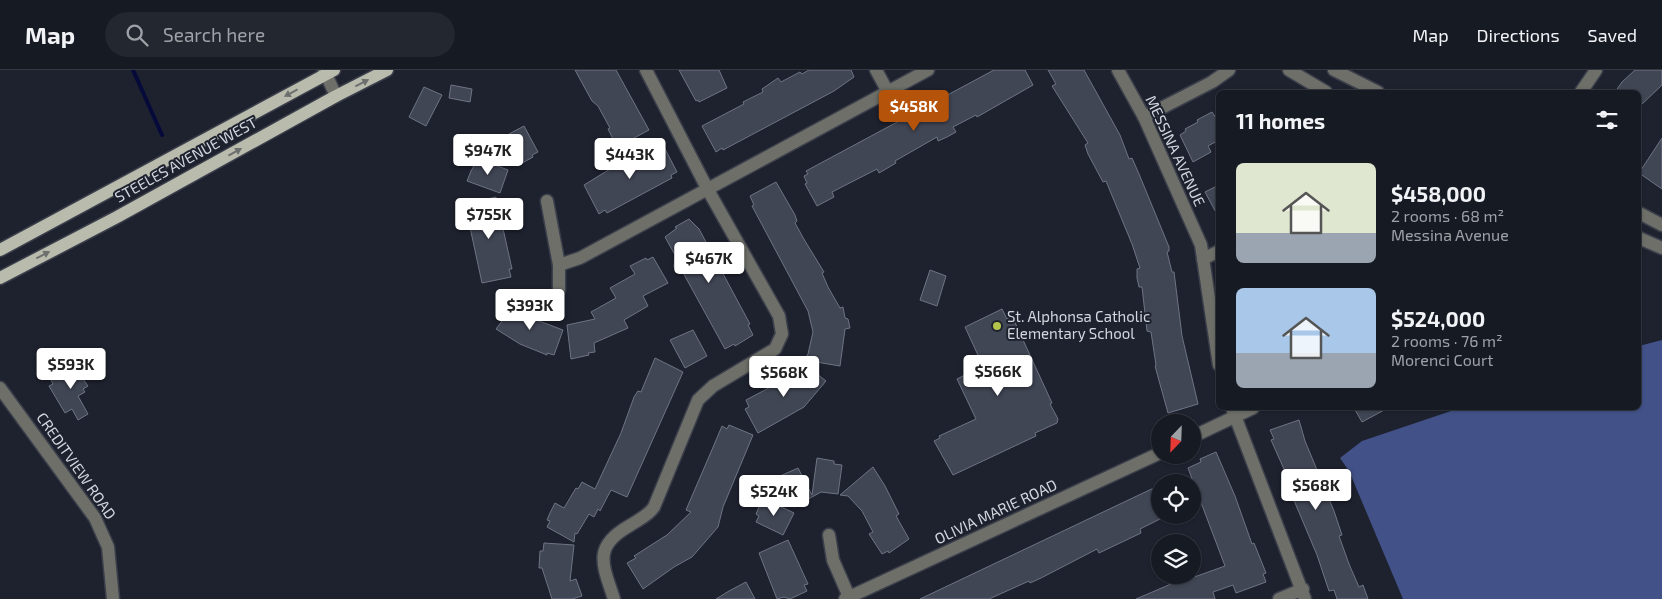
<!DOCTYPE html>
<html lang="en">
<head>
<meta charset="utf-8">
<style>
	body { margin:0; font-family:"Exo 2",sans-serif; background:#232730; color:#f1f3f6; height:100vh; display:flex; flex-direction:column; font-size:19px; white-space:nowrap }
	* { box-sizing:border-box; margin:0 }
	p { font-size:16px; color:#9ea1a6 }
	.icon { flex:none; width:28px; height:28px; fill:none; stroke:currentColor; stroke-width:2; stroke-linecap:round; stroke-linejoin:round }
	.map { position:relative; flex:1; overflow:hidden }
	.side { position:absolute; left:1216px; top:20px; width:425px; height:320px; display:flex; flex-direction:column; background:#161a23; border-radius:8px; box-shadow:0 1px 4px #0004,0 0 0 1px #353841 }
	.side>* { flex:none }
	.needle { width:32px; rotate:203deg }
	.buttons { position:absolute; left:1151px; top:344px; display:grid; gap:10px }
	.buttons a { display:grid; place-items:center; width:50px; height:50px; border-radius:50%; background:#161a23; box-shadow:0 1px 4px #0004,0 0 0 1px #353841; font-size:25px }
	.price { position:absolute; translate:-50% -42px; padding:0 11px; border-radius:5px; background:#fff; color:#222; font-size:16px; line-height:32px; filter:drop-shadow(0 1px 2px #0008) }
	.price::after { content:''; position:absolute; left:50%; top:30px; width:15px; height:11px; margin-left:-8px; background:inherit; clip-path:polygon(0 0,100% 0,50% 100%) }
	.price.on { background:#b45309; color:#fff }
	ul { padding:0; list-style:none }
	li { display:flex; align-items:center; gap:15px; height:125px; padding:0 20px }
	li span { display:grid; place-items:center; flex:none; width:140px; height:100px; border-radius:8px; color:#555 }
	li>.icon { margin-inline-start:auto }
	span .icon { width:60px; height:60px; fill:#fffc; stroke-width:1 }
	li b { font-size:21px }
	h2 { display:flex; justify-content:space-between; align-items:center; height:60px; padding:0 20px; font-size:21px }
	header { display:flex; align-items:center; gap:30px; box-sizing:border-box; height:70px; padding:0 25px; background:#161a23; border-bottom:1px solid #353841 }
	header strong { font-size:24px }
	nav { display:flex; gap:28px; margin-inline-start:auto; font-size:18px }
	.search { width:350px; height:45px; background:#232730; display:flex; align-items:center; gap:12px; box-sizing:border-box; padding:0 18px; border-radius:28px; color:#9ea1a6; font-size:19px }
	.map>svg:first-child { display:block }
	.forest { fill:#425288 }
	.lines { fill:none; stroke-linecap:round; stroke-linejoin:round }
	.stream { stroke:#060a3b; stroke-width:4 }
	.building { fill:#414655; stroke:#6f7484 }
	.minor-casing { stroke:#3b3f4b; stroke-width:15 }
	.major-casing { stroke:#3b3f4b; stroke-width:15 }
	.minor { stroke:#6d6f68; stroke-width:12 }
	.major { stroke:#b9bcad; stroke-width:12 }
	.oneway { fill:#6c6f6e }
	.poi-dot { fill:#b2c34c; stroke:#1e222f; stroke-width:2 }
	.labels { text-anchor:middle; stroke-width:4; stroke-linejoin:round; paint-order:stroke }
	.street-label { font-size:15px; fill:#d2d6de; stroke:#1e222f }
	.poi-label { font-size:15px; fill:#d2d6de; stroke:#1e222f; text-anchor:start }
</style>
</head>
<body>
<header>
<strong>Map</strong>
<div class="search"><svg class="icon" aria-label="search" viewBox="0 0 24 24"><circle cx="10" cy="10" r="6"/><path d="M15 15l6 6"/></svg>Search here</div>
<nav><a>Map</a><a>Directions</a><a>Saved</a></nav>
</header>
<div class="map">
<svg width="1662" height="529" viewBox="0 0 1662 529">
	<rect width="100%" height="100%" fill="#1e222f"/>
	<path class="forest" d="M1662 270V529H1403L1349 401 1340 388 1362 371 1460 338H1639V276Z"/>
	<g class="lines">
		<path class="stream" d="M133 0 162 65"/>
	</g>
	<g class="building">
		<path d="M575 0H616L649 60 617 77 608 59 610 58 598 36 592 31Z"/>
		<path d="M679 0H719L727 18 699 32 698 30 696 31Z"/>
		<path d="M809 0H851L854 7 834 21 723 80 722 78 716 82 702 56 744 34 743 32 763 22 762 19 778 8 781 12 800 2 802 4Z"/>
		<path d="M994 0H1025L1033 15 977 47 976 45 953 57 956 62 947 67 938 71 937 67 895 91 896 93 879 103 877 99 832 122 834 127 817 136 805 114 807 113 804 106 808 104 806 101Z"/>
		<path d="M1048 0H1084L1120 65 1129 89 1132 88 1139 104 1169 177V181L1167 182 1172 202H1174L1182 266 1198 334 1168 343 1155 296 1156 295 1151 262 1147 261 1142 217H1139L1137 208V199L1140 198 1132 174 1106 111 1103 112 1088 84 1085 75 1088 73 1052 16 1056 14Z"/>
		<path d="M1635 0H1662V15L1639 37V22H1615L1622 12Z"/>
		<path d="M451 15 472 19 470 32 449 28Z"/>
		<path d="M424 17 442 25 426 56 409 47Z"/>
		<path d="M1212 42 1216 48 1219 46V70L1208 76 1211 82 1193 92 1180 65 1186 61 1185 59 1198 52 1197 50Z"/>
		<path d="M524 56 538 82 532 85 533 87 517 96 503 70 510 66 509 64Z"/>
		<path d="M1662 68V119L1639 103Z"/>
		<path d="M663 75 677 102 671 105 672 108 607 143 605 140 599 144 584 115 620 93 622 97Z"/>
		<path d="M480 89 508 100 500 123 467 111 471 101 475 94 478 96Z"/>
		<path d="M776 112 795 145 797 151 795 153 805 171 824 202 822 203 828 217 840 238 843 237 845 248 848 249 850 258 845 259 840 296 804 290 808 284 813 262 808 241 752 136 754 135 750 126Z"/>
		<path d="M1219 115V148L1205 122Z"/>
		<path d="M496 127 512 199H509L511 207 482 213 465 134Z"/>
		<path d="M689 149 699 159 750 254 748 255 753 265 735 276 734 274 725 279 681 199 674 197 675 185 665 167 677 158 675 157Z"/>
		<path d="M653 187 668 213 643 226 648 236 624 250 628 258 594 273 595 282 588 283 589 285 571 289 567 255 595 249 591 242 616 228 610 218 635 204 630 196 646 188 647 190Z"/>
		<path d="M930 200 946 206 937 236 920 230Z"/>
		<path d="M515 234 539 251 563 260 554 285 547 283V285L520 274 496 259Z"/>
		<path d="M1002 239 1007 249 1012 246 1052 333 1050 334 1058 349 1057 353 1035 363 1036 366 953 405 934 371 940 368 939 366 976 349 957 309 983 296 965 257Z"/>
		<path d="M693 260 707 286 685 298 670 270Z"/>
		<path d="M655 288 683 302 627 427 611 420 600 441 598 439 594 447 589 444 577 464 575 463 574 472 547 457 550 451 547 450 550 443 555 433 564 438 576 418 578 419 582 412 595 419 621 363 634 327 638 321 641 322Z"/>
		<path d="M802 292 826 311 804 337 758 363 745 339 749 337 746 330 780 312 783 317Z"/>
		<path d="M86 294 92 304 83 309 88 316 83 319 85 322 78 326 88 344 78 350 72 339 65 343 49 316 53 314 51 310 68 300 70 303Z"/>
		<path d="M1354 338H1388L1362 352Z"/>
		<path d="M1299 350 1305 371 1334 441 1342 465 1339 466 1349 494 1359 517 1363 515 1368 529H1337L1334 520 1329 521 1317 485 1285 409 1288 408 1271 370 1274 369 1270 360Z"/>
		<path d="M729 355 753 365 723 437 718 457 692 487 674 497 643 519 627 493 636 488 634 486 667 465 691 442 686 440 711 382 722 356 727 359Z"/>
		<path d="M1216 382 1235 426 1252 474 1254 473 1266 503 1263 504 1266 512 1236 523 1233 515 1213 522 1215 529H1136L1185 508 1186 510 1225 496 1188 398 1201 392 1200 389Z"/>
		<path d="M817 388 834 391V394L842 395 838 424 821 422 794 437 778 407 798 398 812 425Z"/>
		<path d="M873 397 885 416 899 444 896 446 909 469 889 483 888 481 882 484 869 464 873 462 862 441 848 426 840 425Z"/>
		<path d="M1160 415V449L1140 459 1141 463 1099 483 1097 479 1041 508 1030 513 1029 511 989 529H920Z"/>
		<path d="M763 428 794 443 783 465 756 452 759 446 756 444Z"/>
		<path d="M788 470 808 514 804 515 807 521 790 529 784 527 777 529 759 483Z"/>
		<path d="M544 473 574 475 570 511 576 509 582 526 572 529H552L542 498H539L540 481H543Z"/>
		<path d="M746 512 755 529H716L729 521Z"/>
	</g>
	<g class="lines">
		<g class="minor-casing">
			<g id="minor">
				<path d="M324 0 336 26"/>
				<path d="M876 0 888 22"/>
				<path d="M1118 0 1144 47 1201 175 1219 295"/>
				<path d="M1289 0 1326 22"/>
				<path d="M1334 0 1378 22"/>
				<path d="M1581 22 1596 0"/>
				<path d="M1144 47 1212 12 1229 0"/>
				<path d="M547 131 559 195V220"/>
				<path d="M1639 143 1662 155"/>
				<path d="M1639 168 1662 178"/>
				<path d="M1203 189 1219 181"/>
				<path d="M559 195 580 188 928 0"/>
				<path d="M0 318 95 448 108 477 113 529"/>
				<path d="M1232 338 1305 529"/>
				<path d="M1192 367 1253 338"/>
				<path d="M829 465 833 490 850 529"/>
				<path d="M614 529C603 495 592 477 629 456 638 450 648 446 654 437L698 330 713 316 775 279 782 264 779 246 708 120 646 0"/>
				<path d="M845 529 1160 383"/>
				<path d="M1279 529 1303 519"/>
			</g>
		</g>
		<g class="major-casing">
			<g id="major">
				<path d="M0 180 334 0"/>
				<path d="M0 208 117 147 336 26 387 0"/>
			</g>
		</g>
		<use href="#minor" class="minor"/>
		<use href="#major" class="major"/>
	</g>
	<defs><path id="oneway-solid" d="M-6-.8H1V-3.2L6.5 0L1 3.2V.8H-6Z" transform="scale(1.25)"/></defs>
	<g class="oneway">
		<use href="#oneway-solid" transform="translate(362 13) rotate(-27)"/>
		<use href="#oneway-solid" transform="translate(291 23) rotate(152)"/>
		<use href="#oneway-solid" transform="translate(235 82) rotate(-29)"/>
		<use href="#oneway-solid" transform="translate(43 185) rotate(-27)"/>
	</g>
	<circle class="poi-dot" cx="997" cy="256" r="5"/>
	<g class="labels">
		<g class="street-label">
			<text transform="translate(1175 81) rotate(65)" y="5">MESSINA AVENUE</text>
			<text transform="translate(186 90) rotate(-29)" y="5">STEELES AVENUE WEST</text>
			<text transform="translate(76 396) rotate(55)" y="5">CREDITVIEW ROAD</text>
			<text transform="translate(996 442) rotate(-25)" y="5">OLIVIA MARIE ROAD</text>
		</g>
		<g class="poi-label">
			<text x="1007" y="252">St. Alphonsa Catholic<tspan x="1007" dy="17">Elementary School</tspan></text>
		</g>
	</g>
</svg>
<div class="buttons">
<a><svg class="needle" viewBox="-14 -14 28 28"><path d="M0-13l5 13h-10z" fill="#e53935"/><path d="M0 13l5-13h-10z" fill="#9ea1a6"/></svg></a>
<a><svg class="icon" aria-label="locate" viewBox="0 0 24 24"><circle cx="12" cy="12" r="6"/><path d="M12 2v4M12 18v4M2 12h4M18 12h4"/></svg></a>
<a><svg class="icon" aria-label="layers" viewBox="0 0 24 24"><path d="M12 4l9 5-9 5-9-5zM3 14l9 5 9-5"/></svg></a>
</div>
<b class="price on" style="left:914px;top:62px">$458K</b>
<b class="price" style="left:488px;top:106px">$947K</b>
<b class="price" style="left:630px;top:110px">$443K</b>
<b class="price" style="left:489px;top:170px">$755K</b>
<b class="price" style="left:709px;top:214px">$467K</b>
<b class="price" style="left:530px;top:261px">$393K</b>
<b class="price" style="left:71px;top:320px">$593K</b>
<b class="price" style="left:998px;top:327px">$566K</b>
<b class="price" style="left:784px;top:328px">$568K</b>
<b class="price" style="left:1316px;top:441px">$568K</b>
<b class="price" style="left:774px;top:447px">$524K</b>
<section class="side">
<h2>11 homes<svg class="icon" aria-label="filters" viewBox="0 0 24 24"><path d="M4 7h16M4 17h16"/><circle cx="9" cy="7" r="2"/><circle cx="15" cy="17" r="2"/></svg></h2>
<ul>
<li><span style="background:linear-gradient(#dfe7d0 70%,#9aa5b1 0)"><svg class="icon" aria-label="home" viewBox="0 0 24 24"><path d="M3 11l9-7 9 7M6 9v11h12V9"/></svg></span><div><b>$458,000</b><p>2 rooms · 68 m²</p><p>Messina Avenue</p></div></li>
<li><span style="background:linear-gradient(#a9c7e8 65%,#9aa5b1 0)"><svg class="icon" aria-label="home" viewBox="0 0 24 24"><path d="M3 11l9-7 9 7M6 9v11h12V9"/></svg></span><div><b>$524,000</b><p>2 rooms · 76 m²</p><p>Morenci Court</p></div></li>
</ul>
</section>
</div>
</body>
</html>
